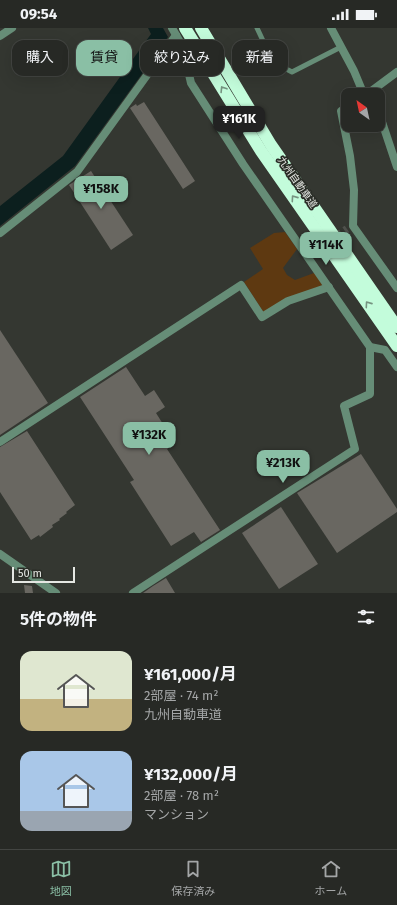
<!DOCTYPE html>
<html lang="ja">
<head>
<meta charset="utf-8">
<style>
	body { margin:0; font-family:"Fira Sans","Noto Sans JP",sans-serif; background:#2f312d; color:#f1f3f6; height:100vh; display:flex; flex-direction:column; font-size:15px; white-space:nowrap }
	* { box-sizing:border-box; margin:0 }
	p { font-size:13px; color:#a4a6a7 }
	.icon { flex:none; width:22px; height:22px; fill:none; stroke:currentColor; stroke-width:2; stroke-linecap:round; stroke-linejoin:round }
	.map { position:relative; height:565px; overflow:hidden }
	.drawer { display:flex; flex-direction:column; background:#272925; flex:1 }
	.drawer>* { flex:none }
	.hud { position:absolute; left:12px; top:12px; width:373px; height:36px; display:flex; gap:8px }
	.needle { width:26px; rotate:327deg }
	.buttons { position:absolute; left:341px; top:60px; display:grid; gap:8px }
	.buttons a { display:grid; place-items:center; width:44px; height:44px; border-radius:8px; background:#272925; box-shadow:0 4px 16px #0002,0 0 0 1px #434542; font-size:20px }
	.scale { position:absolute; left:12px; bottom:10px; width:63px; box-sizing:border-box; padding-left:4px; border:2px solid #e5e7e3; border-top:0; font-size:11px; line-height:14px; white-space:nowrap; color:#e5e7e3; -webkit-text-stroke:3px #2a2d27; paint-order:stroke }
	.price { position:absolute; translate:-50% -34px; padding:0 9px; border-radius:8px; background:#8abfa5; color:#111; font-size:13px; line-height:26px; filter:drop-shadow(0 1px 2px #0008) }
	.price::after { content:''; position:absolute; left:50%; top:24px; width:12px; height:9px; margin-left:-6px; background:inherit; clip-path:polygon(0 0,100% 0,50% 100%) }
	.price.selected { background:#222; color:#fff }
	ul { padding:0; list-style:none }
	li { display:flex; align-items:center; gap:12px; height:100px; padding:0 20px }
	li span { display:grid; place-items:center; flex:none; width:112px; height:80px; border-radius:12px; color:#555 }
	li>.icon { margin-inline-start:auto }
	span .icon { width:48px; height:48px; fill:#fffc; stroke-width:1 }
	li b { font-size:17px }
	h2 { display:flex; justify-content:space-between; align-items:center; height:48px; padding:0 20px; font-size:17px }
	.pill { padding:0 14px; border-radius:12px; background:#272925; box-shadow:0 4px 16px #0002,0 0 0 1px #434542; font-size:14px; line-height:36px }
	.pill.selected { background:#8abfa5; color:#111 }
	.status { display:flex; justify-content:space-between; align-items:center; height:28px; padding:0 20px; background:#272925; direction:ltr }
	.status svg { height:11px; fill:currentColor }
	.dock { display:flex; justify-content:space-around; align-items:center; height:56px; border-top:1px solid #434542; background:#272925; font-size:11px; color:#a4a6a7 }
	.dock a { display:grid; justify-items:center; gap:2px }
	.dock .selected { color:#8abfa5 }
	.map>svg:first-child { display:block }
	.green { fill:#5e3911 }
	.water { fill:#0c1f1e }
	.building { fill:#696761 }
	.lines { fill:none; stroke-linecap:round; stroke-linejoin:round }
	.street-tunnel { stroke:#4f514c; stroke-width:8; stroke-dasharray:8 4; stroke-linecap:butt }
	.lane { stroke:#668d77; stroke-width:5 }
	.street { stroke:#668d77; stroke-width:8 }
	.highway { stroke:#c3fcdb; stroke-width:12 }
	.oneway { stroke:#769481 }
	.labels { text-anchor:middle; stroke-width:3.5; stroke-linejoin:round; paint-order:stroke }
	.street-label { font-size:10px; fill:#e5e7e3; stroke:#2a2d27 }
</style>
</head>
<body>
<div class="status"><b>09:54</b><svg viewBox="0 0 49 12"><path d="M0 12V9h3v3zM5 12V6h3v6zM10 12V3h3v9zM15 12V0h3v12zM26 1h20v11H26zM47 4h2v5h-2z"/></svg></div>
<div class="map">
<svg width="397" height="565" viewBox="0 0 397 565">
	<rect width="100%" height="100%" fill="#343731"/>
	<path class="green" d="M285 204 297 221 283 240 287 247 295 252 314 245 323 257 264 285 244 254 263 241 250 220 274 205Z"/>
	<path class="water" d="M148 0H163L168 9 156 25 157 26 156 28H155L75 138 0 198V178L63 128 151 6Z"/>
	<g class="building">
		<path d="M144 74 195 153 183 161 130 80 136 76 137 78Z"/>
		<path d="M91 143 133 207 111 222 69 157Z"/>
		<path d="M0 302 48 375 0 407Z"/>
		<path d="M126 339 145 368 154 362 165 379 156 385 175 415 167 421 220 502 201 514 194 504 171 518 130 454 134 452 80 369Z"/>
		<path d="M27 403 75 477 66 484 67 485 59 491 60 492 52 497 53 499 40 509 39 507 31 512 0 464V419Z"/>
		<path d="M361 426 397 481V484L337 525 297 465Z"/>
		<path d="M281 479 318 536 279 561 242 505Z"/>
		<path d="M166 550 175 565H143L153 558Z"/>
		<path d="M24 557 32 558 33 565H25Z"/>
	</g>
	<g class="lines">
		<path class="street-tunnel" d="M315 223 347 201"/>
		<path class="lane" d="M257 0 273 34 292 44 341 19"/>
		<g class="street">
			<path d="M331 0 354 43 364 67"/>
			<path d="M0 8 12 0"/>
			<path d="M366 67 397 44"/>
			<path d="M348 79 341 83 350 128 354 162 353 198 397 260"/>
			<path d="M378 87 381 91 397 139"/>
			<path d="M0 205 77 144 176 7"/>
			<path d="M370 319 385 322 397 339"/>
			<path d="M0 414 241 257 262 289 288 273 329 259"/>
			<path d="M0 526 56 565"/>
			<path d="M133 565 355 421 344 378 370 366V319L243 136 191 55 188 42 191 33 172 0"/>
		</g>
		<g class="highway">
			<path d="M185 0 261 123 397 318"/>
			<path d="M201 0 271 117 397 299"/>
		</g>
	</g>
	<defs><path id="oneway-chevron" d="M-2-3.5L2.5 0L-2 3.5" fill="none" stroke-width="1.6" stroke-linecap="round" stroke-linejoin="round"/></defs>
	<g class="oneway">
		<use href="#oneway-chevron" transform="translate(223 61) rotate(-122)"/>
		<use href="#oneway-chevron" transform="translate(294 170) rotate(-125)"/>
		<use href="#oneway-chevron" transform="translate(368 276) rotate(-125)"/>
	</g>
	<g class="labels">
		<g class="street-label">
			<text transform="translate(298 154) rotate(55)" y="4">九州自動車道</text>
		</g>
	</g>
</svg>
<div class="buttons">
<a><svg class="needle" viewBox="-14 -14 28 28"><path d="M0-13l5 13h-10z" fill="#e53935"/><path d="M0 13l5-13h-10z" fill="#a4a6a7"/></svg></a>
</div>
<div class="scale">50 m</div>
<b class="price selected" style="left:239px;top:112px">¥161K</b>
<b class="price" style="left:101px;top:182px">¥158K</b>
<b class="price" style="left:326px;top:238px">¥114K</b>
<b class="price" style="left:149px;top:428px">¥132K</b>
<b class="price" style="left:283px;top:456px">¥213K</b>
<div class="hud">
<a class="pill">購入</a>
<a class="pill selected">賃貸</a>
<a class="pill">絞り込み</a>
<a class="pill">新着</a>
</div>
</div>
<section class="drawer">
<h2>5件の物件<svg class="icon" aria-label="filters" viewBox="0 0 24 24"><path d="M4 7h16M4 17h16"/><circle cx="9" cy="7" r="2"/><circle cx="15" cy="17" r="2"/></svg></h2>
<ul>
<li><span style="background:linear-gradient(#dfe7d0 60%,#c2b280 0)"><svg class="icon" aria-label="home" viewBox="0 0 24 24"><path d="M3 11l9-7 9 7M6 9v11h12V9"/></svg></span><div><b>¥161,000/月</b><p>2部屋 · 74 m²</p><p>九州自動車道</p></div></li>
<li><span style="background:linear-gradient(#a9c7e8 75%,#9aa5b1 0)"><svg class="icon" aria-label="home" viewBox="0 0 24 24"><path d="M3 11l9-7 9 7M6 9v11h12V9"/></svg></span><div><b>¥132,000/月</b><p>2部屋 · 78 m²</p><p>マンション</p></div></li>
</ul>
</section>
<nav class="dock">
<a class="selected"><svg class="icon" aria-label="map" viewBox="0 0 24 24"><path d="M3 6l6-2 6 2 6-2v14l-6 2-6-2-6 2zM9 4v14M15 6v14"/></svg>地図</a>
<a><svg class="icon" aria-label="saved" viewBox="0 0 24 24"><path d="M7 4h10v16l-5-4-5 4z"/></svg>保存済み</a>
<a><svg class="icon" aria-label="home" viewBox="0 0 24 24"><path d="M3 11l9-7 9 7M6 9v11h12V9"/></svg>ホーム</a>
</nav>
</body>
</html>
